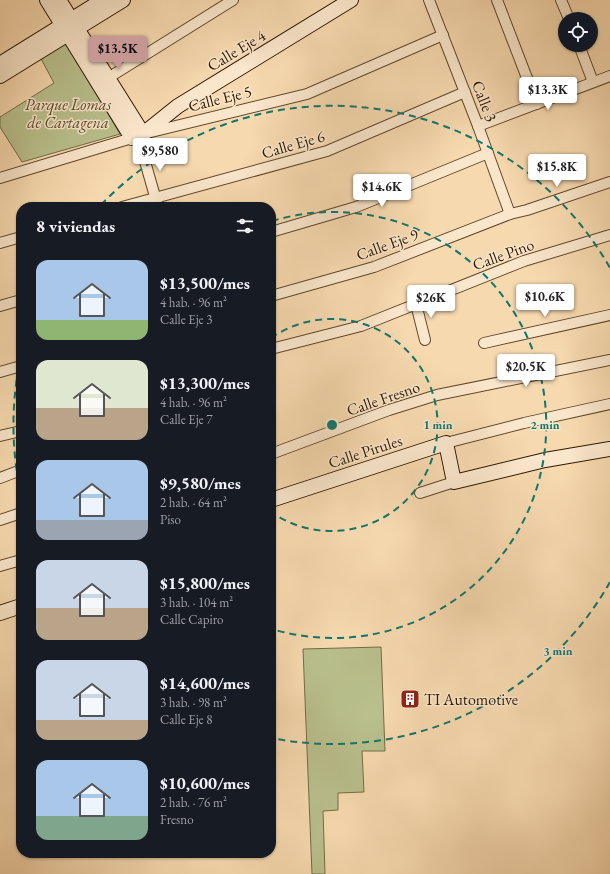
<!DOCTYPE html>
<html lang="es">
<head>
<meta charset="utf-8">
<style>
	body { margin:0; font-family:"EB Garamond",serif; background:#242831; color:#f1f3f6; height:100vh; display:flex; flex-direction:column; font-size:15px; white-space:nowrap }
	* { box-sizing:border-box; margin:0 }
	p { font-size:13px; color:#9ea1a6 }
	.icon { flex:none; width:22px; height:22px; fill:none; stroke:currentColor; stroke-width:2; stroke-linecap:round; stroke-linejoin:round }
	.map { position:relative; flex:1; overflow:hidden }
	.side { position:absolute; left:16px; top:202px; width:260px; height:656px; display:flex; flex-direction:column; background:#171b24; border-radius:16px; box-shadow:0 1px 3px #0004 }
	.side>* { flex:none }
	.fabs { position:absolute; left:558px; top:12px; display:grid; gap:8px }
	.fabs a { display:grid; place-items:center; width:40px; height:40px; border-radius:50%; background:#171b24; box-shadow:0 1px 3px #0004; font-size:20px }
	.price { position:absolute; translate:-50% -34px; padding:0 9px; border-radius:4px; background:#fff; color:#222; font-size:13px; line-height:26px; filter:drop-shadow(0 1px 2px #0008) }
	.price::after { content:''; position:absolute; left:50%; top:24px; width:12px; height:9px; margin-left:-6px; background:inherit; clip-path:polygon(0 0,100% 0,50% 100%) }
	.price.on { background:#c59692; color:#111 }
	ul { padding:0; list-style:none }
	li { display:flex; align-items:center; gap:12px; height:100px; padding:0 20px }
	li span { display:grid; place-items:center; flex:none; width:112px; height:80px; border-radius:12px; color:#555 }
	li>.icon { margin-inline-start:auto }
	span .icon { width:48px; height:48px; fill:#fffc; stroke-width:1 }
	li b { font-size:17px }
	h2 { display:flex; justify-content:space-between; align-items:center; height:48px; padding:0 20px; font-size:17px }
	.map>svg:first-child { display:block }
	.green { fill:#b9c08d; stroke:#746c47 }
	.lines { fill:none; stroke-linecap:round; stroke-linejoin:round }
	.street-casing { stroke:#60482c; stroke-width:12 }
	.secondary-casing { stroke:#2e1801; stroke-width:16 }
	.street { stroke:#fae6cb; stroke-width:10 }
	.secondary { stroke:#fae6cb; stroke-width:14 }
	.ring { fill:none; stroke:#0f766e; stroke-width:2; stroke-dasharray:7 5 }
	.labels { text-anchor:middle; stroke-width:3; stroke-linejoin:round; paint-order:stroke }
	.street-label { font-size:16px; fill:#2e1801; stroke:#fae6cb }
	.park-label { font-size:16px; font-style:italic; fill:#584a2b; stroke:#fae6cb }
	.poi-label { font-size:16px; fill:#2e1801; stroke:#fae6cb; text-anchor:start }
	.centre { fill:#0f766e; stroke:#fae6cb; stroke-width:2 }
	.ring-label { font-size:12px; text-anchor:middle; font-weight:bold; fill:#0f766e; stroke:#fae6cb; stroke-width:3; stroke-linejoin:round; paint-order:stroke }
</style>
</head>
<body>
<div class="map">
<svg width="610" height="874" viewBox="0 0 610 874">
	<rect width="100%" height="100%" fill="#f7d9af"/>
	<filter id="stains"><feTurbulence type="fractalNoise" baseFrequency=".005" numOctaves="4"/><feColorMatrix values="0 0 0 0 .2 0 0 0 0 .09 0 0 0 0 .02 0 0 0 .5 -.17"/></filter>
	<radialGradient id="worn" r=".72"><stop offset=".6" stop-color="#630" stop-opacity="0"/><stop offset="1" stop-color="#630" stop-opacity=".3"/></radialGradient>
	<g class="green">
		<path d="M64 39 120 134 22 162 0 127V117L54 83 39 55Z"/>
		<path d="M381 647 385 751H362L364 792 338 793V810L323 811 325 874H312L303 649Z"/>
	</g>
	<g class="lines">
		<g class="street-casing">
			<g id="street">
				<path d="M429 0 478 126 510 214"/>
				<path d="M497 0 537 104"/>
				<path d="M561 0 569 19"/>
				<path d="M579 45 593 82"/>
				<path d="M108 78 233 0"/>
				<path d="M478 126 610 76"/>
				<path d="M0 178 132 138 137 141"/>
				<path d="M122 207 327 151 465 92"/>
				<path d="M158 207 140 144 143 134 307 94 443 35"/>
				<path d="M271 232 356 207 488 153"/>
				<path d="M0 243 21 237"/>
				<path d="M271 296 374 267 510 214 527 210 610 182"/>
				<path d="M416 304 425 340"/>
				<path d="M0 306 21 300"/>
				<path d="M484 343 610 315"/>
				<path d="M271 349 361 326 524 261 610 235"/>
				<path d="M0 372 21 366"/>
				<path d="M0 436 21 431"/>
				<path d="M446 443 524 423 610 404"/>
				<path d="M271 454 389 410 437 395 610 360"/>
				<path d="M0 478 21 470"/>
				<path d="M420 493 454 482"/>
				<path d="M0 520 21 513"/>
				<path d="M0 566 21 560"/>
			</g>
		</g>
		<g class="secondary-casing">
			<g id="secondary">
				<path d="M47 0 132 138 143 134 178 106 351 0"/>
				<path d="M59 0 143 134"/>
				<path d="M0 64 103 0"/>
				<path d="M0 76 123 0"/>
				<path d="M271 500 446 443 454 482 545 460 610 449"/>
				<path d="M0 613 21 606"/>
			</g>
		</g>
		<use href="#street" class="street"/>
		<use href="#secondary" class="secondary"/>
	</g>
	<g class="ring">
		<path d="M271 338A106 106 0 1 1 271 512"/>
		<path d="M272 221A213 213 0 1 1 272 629"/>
		<path d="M610 582A319 319 0 0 1 271 738M21 494A319 319 0 0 1 21 356M101 205A319 319 0 0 1 610 268"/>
	</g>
	<defs>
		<g id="building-square" transform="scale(1)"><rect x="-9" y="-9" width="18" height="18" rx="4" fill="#8f2418" stroke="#fae6cb"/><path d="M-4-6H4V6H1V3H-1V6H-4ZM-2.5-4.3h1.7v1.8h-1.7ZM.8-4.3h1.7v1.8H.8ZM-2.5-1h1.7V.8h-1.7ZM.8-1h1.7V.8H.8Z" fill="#fff"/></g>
	</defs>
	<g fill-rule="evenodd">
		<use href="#building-square" x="410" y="699"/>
	</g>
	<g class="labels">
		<g class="street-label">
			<text transform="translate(236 50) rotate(-31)" y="6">Calle Eje 4</text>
			<text transform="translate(220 98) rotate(-14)" y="6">Calle Eje 5</text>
			<text transform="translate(485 101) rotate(69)" y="6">Calle 3</text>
			<text transform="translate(293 144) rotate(-16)" y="6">Calle Eje 6</text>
			<text transform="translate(387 244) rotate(-20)" y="6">Calle Eje 9</text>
			<text transform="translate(503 254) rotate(-20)" y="6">Calle Pino</text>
			<text transform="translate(383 398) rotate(-19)" y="6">Calle Fresno</text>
			<text transform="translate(365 451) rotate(-18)" y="6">Calle Pirules</text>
		</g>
		<g class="park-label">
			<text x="68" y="110">Parque Lomas<tspan x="68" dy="18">de Cartagena</tspan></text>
		</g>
		<g class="poi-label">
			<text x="424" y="705">TI Automotive</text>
		</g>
	</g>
	<circle cx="332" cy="425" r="6" class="centre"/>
	<g class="ring-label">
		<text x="438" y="429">1 min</text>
		<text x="545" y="429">2 min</text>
		<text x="558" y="655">3 min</text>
	</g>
	<rect width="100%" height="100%" filter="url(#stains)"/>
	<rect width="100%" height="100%" fill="url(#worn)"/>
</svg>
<div class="fabs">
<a><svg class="icon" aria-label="locate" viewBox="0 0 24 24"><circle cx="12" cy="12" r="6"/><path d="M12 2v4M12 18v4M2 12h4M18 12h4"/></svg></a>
</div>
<b class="price on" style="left:118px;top:70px">$13.5K</b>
<b class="price" style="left:548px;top:111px">$13.3K</b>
<b class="price" style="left:160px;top:172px">$9,580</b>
<b class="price" style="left:557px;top:188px">$15.8K</b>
<b class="price" style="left:382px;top:208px">$14.6K</b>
<b class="price" style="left:545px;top:318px">$10.6K</b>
<b class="price" style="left:431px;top:319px">$26K</b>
<b class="price" style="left:526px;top:388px">$20.5K</b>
<section class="side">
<h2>8 viviendas<svg class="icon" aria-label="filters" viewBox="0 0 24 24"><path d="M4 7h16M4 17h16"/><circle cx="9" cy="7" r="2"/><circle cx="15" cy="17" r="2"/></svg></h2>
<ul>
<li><span style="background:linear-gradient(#a9c7e8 75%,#8fb573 0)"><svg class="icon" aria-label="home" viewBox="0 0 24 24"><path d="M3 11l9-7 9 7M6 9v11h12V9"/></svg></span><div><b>$13,500/mes</b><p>4 hab. · 96 m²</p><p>Calle Eje 3</p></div></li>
<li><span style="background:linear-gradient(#dfe7d0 60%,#b9a48a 0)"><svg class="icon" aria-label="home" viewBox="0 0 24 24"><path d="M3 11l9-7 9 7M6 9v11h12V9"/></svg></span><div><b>$13,300/mes</b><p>4 hab. · 96 m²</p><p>Calle Eje 7</p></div></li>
<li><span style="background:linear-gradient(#a9c7e8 75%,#9aa5b1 0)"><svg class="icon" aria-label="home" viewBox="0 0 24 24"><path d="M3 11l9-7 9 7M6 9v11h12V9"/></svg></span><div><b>$9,580/mes</b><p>2 hab. · 64 m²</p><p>Piso</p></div></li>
<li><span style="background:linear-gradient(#c9d6e8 60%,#b9a48a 0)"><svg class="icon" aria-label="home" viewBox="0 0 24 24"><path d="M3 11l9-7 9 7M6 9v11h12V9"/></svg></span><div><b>$15,800/mes</b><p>3 hab. · 104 m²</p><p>Calle Capiro</p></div></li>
<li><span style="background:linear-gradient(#c9d6e8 75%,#b9a48a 0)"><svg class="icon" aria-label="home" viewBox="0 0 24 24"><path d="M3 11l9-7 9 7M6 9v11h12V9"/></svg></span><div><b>$14,600/mes</b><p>3 hab. · 98 m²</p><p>Calle Eje 8</p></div></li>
<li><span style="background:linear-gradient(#a9c7e8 70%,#7fa58c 0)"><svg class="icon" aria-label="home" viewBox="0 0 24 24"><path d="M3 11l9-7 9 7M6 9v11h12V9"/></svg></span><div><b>$10,600/mes</b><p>2 hab. · 76 m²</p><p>Fresno</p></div></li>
</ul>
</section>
</div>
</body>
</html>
